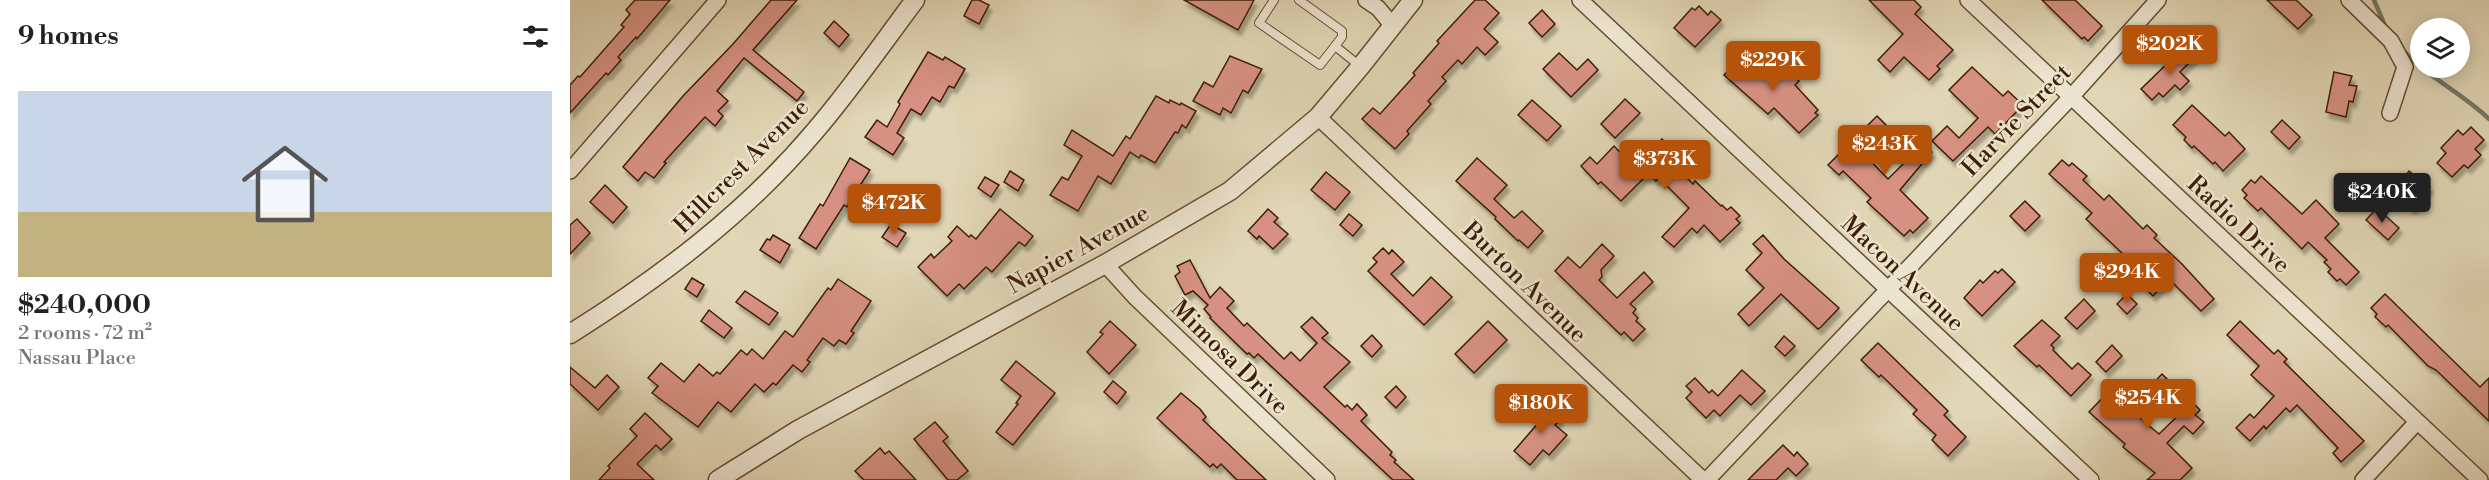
<!DOCTYPE html>
<html lang="en">
<head>
<meta charset="utf-8">
<style>
	body { margin:0; font-family:"Libre Bodoni",serif; background:#f6f6f6; color:#222; height:100vh; display:flex; flex-direction:column; font-size:22px; white-space:nowrap }
	* { box-sizing:border-box; margin:0 }
	p { font-size:20px; color:#767676 }
	.icon { flex:none; width:33px; height:33px; fill:none; stroke:currentColor; stroke-width:2; stroke-linecap:round; stroke-linejoin:round }
	.map { position:relative; flex:1; overflow:hidden }
	.panel { display:flex; flex-direction:column; background:#fff; width:570px }
	.panel>* { flex:none }
	.buttons { position:absolute; left:1840px; top:18px; display:grid; gap:12px }
	.buttons a { display:grid; place-items:center; width:60px; height:60px; border-radius:50%; background:#fff; box-shadow:0 3px 15px #0003; font-size:30px }
	.price { position:absolute; translate:-50% -51px; padding:0 14px; border-radius:6px; background:#b45309; color:#fff; font-size:20px; line-height:39px; filter:drop-shadow(0 2px 3px #0008) }
	.price::after { content:''; position:absolute; left:50%; top:36px; width:18px; height:14px; margin-left:-9px; background:inherit; clip-path:polygon(0 0,100% 0,50% 100%) }
	.price.selected { background:#222; color:#fff }
	ul { padding:0; list-style:none }
	li { display:grid; align-content:center; gap:12px; height:318px; padding:0 18px }
	li span { display:grid; place-items:center; height:186px; border-radius:0px; color:#555 }
	li>.icon { margin-inline-start:auto }
	span .icon { width:108px; height:108px; fill:#fffc; stroke-width:1 }
	li b { font-size:26px }
	h2 { display:flex; justify-content:space-between; align-items:center; height:72px; padding:0 18px; font-size:26px }
	main { display:flex; flex:1; min-height:0 }
	.map>svg:first-child { display:block }
	.lines { fill:none; stroke-linecap:round; stroke-linejoin:round }
	.stream { stroke:#727b68; stroke-width:4.5 }
	.building { fill:#d79182; stroke:#3d1e05; stroke-width:1.5; filter:url(#shadow) }
	.service-casing { stroke:#664c31; stroke-width:10 }
	.minor-casing { stroke:#664c31; stroke-width:18 }
	.tertiary-casing { stroke:#664c31; stroke-width:21 }
	.service { stroke:#ece4cf; stroke-width:8 }
	.minor { stroke:#ece4cf; stroke-width:15 }
	.tertiary { stroke:#ece4cf; stroke-width:18 }
	.labels { text-anchor:middle; stroke-width:5; stroke-linejoin:round; paint-order:stroke }
	.street-label { font-size:24px; fill:#3d1e05; stroke:#ece4cf }
</style>
</head>
<body>
<main>
<section class="panel">
<h2>9 homes<svg class="icon" aria-label="filters" viewBox="0 0 24 24"><path d="M4 7h16M4 17h16"/><circle cx="9" cy="7" r="2"/><circle cx="15" cy="17" r="2"/></svg></h2>
<ul>
<li><span style="background:linear-gradient(#c9d6e8 65%,#c2b280 0)"><svg class="icon" aria-label="home" viewBox="0 0 24 24"><path d="M3 11l9-7 9 7M6 9v11h12V9"/></svg></span><div><b>$240,000</b><p>2 rooms · 72 m²</p><p>Nassau Place</p></div></li>
</ul>
</section>
<div class="map">
<svg width="1919" height="480" viewBox="0 0 1919 480">
	<defs>
		<filter id="shadow"><feDropShadow dx="3" dy="5.5" stdDeviation="1.5" flood-color="#0004"/></filter>
	</defs>
	<rect width="100%" height="100%" fill="#e1d6b5"/>
	<filter id="stains"><feTurbulence type="fractalNoise" baseFrequency=".00333" numOctaves="4"/><feColorMatrix values="0 0 0 0 .2 0 0 0 0 .09 0 0 0 0 .02 0 0 0 .5 -.17"/></filter>
	<radialGradient id="worn" r=".72"><stop offset=".6" stop-color="#630" stop-opacity="0"/><stop offset="1" stop-color="#630" stop-opacity=".3"/></radialGradient>
	<g class="lines">
		<g class="stream">
			<path d="M1804 0 1816 28"/>
			<path d="M1832 49C1857 77 1892 93 1919 119"/>
		</g>
	</g>
	<g class="building">
		<path d="M65 0H100L67 39 66 37 48 57 51 60 38 75 36 73 0 113V85L8 76 10 77 54 27 51 25 60 14 56 10Z"/>
		<path d="M201 0H227L183 50 234 92 227 101 174 58 147 91 158 101 148 111 153 116 145 126 135 117 94 162 96 163 84 178 75 172 68 181 53 167 113 96 163 44Z"/>
		<path d="M402 0H409L419 5 409 24 394 16Z"/>
		<path d="M614 0H684L668 30Z"/>
		<path d="M905 0H915L929 13 914 29 928 42 915 55 907 47 892 64 888 60 872 77 876 81 858 101 861 104 837 131 839 134 825 149 792 119 803 108 810 114 845 75 843 73 869 43 867 41Z"/>
		<path d="M1299 0H1344L1351 7 1345 14 1383 50 1367 66 1370 69 1359 80 1334 57 1320 72 1308 60 1333 34Z"/>
		<path d="M1472 0H1505L1532 26 1518 41 1514 37 1512 39Z"/>
		<path d="M1697 0H1726L1742 15 1728 29Z"/>
		<path d="M1129 6 1138 15 1141 11 1151 20 1125 47 1104 28 1122 8 1125 10Z"/>
		<path d="M972 10 985 24 972 37 959 23Z"/>
		<path d="M264 21 279 35 269 47 254 33Z"/>
		<path d="M1615 46 1625 57 1610 72 1619 81 1610 90 1605 85 1593 97 1589 93 1582 100 1571 89Z"/>
		<path d="M358 52 373 60 375 57 395 69 384 88 379 86 370 102 362 97 351 115 341 109 327 133 334 138 323 155 295 137 307 120 317 127 330 104 328 102Z"/>
		<path d="M1177 52 1204 78 1207 74 1211 78 1219 71 1229 81 1225 85 1248 110 1245 113 1248 115 1229 133 1204 108 1198 114 1154 75Z"/>
		<path d="M989 53 1007 70 1018 59 1028 70 1001 97 973 69Z"/>
		<path d="M660 56 692 69 678 93 673 90 661 113 653 108 650 115 623 101 634 82 643 87Z"/>
		<path d="M1402 67 1433 96 1438 91 1453 105 1425 134 1418 127 1383 161 1362 141 1377 126 1389 138 1408 118 1379 90Z"/>
		<path d="M1764 72 1782 76 1779 85 1787 86 1783 102 1779 101 1776 117 1756 112Z"/>
		<path d="M586 96 599 103 600 100 610 105 611 103 626 111 616 128 612 125 608 133 605 132 585 163 571 155 569 158 560 152 541 184 528 176 508 211 480 195 492 177 498 180 512 156 494 145 502 130 543 156 556 136 560 139Z"/>
		<path d="M1055 99 1070 113 1045 138 1031 124Z"/>
		<path d="M962 100 991 126 977 141 948 115Z"/>
		<path d="M1622 105 1655 136 1659 132 1675 149 1653 171 1645 162 1643 164 1624 146 1622 148 1614 140 1616 137 1603 125Z"/>
		<path d="M1307 116 1318 127 1292 152 1318 179 1340 157 1323 140 1336 127 1362 152 1330 190 1358 218 1343 233 1340 230 1334 236 1297 202 1301 198 1273 171 1269 175 1258 165Z"/>
		<path d="M1712 120 1730 137 1719 149 1701 132Z"/>
		<path d="M1901 127 1914 140 1905 149 1911 155 1898 168 1894 165 1882 177 1867 163 1876 153 1871 148 1888 130 1893 135Z"/>
		<path d="M1092 139 1102 149 1097 154 1105 162 1103 164 1123 184 1125 181 1151 206 1152 205 1157 210 1161 207 1170 216 1166 219 1170 223 1150 242 1134 225 1127 233 1122 228 1104 247 1092 237 1119 208 1089 178 1086 181 1080 175 1077 178 1075 177 1051 201 1031 182 1028 184 1011 166 1020 157 1027 164 1044 146 1064 167Z"/>
		<path d="M280 158 300 170 291 184 296 187 289 198 283 195 277 207 274 205 246 249 229 238 250 204 253 206Z"/>
		<path d="M907 158 937 185 924 199 944 218 952 211 973 231 958 248 949 240 948 241 925 219 926 217 886 181Z"/>
		<path d="M1492 160 1499 166 1502 163 1517 176 1513 180 1534 200 1539 195 1573 229 1577 225 1587 235 1584 238 1612 264 1644 299 1631 311 1599 279 1583 296 1574 287 1579 281 1573 273 1516 219 1522 213 1479 174Z"/>
		<path d="M440 171 454 180 448 191 434 182Z"/>
		<path d="M1839 171 1860 187 1843 209 1826 196 1834 185 1831 182Z"/>
		<path d="M756 172 780 192 765 210 741 190Z"/>
		<path d="M1691 176 1732 214 1746 200 1769 224 1755 238 1789 272 1776 285 1770 279 1767 281 1758 272 1761 269 1754 262 1757 260 1738 242 1732 249 1691 208 1688 211 1674 198 1677 195 1672 190 1681 180 1685 183Z"/>
		<path d="M415 177 429 185 421 197 408 188Z"/>
		<path d="M35 185 57 207 43 223 20 202Z"/>
		<path d="M1455 201 1470 216 1455 231 1440 216Z"/>
		<path d="M1807 208 1829 228 1818 240 1796 220Z"/>
		<path d="M430 209 463 236 455 246 449 242 422 272 416 267 394 289 389 284 377 296 348 267 361 254 364 258 382 241 378 237 387 226 399 237 401 235 406 239Z"/>
		<path d="M698 209 708 218 704 222 718 234 703 249 689 236 687 239 678 231Z"/>
		<path d="M779 214 792 225 783 236 770 225Z"/>
		<path d="M7 219 20 233 0 254V225Z"/>
		<path d="M321 224 336 233 327 247 312 237Z"/>
		<path d="M203 235 220 245 210 263 190 250 197 239 200 240Z"/>
		<path d="M1193 235 1214 259 1269 308 1251 327 1248 329 1211 294 1179 326 1168 314 1194 288 1176 270 1192 253 1183 244Z"/>
		<path d="M1032 244 1044 256 1031 270 1032 277 1029 280 1047 298 1074 272 1083 282 1060 304 1066 309 1063 313 1068 318 1066 321 1075 329 1063 341 1054 332 1051 335 985 271 998 257 1010 268Z"/>
		<path d="M813 248 819 254 822 250 834 262 821 274 843 296 861 277 882 297 854 325 798 271 807 262 803 258Z"/>
		<path d="M620 260 640 298 650 287 664 301 657 308 674 326 677 323 714 359 721 352 730 361 747 343 731 327 742 317 758 333 752 338 780 362 754 387 775 407 777 405 782 410 787 404 797 415 791 421 822 452 820 455 826 460 824 462 844 480H823L688 354 684 358 679 353 677 354 640 318 641 317 634 309 638 305 623 291 615 295 605 276 610 272 607 266Z"/>
		<path d="M1432 269 1445 282 1412 316 1394 298 1410 280 1413 283 1425 271 1428 273Z"/>
		<path d="M122 278 134 285 127 297 115 289Z"/>
		<path d="M268 279 301 301 281 331 284 333 276 344 269 340 264 346 253 338 237 360 240 362 232 372 223 365 206 385 203 383 194 392 185 384 161 412 148 402 128 427 82 393 88 386 78 378 91 363 114 382 129 364 143 376 147 372 150 374 171 350 177 355 182 349 193 359 215 331 223 337 258 288 261 290Z"/>
		<path d="M175 291 208 313 199 325 166 302Z"/>
		<path d="M1557 294 1567 304 1557 314 1547 304Z"/>
		<path d="M1815 294 1910 387 1919 378V421L1866 370 1858 366 1818 325 1816 327 1805 317 1807 314 1801 308Z"/>
		<path d="M1514 299 1525 311 1507 329 1495 318Z"/>
		<path d="M139 310 162 328 154 338 131 321Z"/>
		<path d="M1472 320 1490 336 1481 345 1484 348 1483 350 1502 369 1508 363 1521 375 1501 396 1469 365 1467 367 1444 346Z"/>
		<path d="M540 321 566 345 539 374 517 352 533 334 530 332Z"/>
		<path d="M918 321 937 340 904 373 885 354Z"/>
		<path d="M1670 321 1704 354 1708 350 1717 359 1714 362 1794 441 1771 462 1763 453 1768 448 1727 405 1720 412 1716 408 1696 429 1694 426 1680 441 1666 428 1680 414 1684 418 1704 396 1681 375 1689 366 1657 335Z"/>
		<path d="M802 335 812 346 802 357 791 346Z"/>
		<path d="M1214 336 1225 346 1215 356 1205 347Z"/>
		<path d="M1308 343 1378 411 1374 415 1396 437 1378 456 1362 440 1366 435 1343 414 1347 410 1311 375 1309 377 1291 360Z"/>
		<path d="M1542 345 1552 356 1536 372 1526 362Z"/>
		<path d="M446 361 485 393 443 445 426 432 448 404 446 403 451 396 431 380Z"/>
		<path d="M0 367 25 388 37 375 49 387 28 410 0 384Z"/>
		<path d="M1172 370 1195 391 1181 405 1170 395 1150 416 1144 410 1136 418 1116 398 1122 392 1116 386 1125 378 1139 393 1142 390 1148 396Z"/>
		<path d="M1592 374 1604 386 1571 419 1589 434 1622 402 1630 410 1625 415 1634 422 1623 434 1614 426 1597 443 1622 468 1610 480H1577L1585 473 1553 447 1555 444 1519 412 1542 388 1561 406Z"/>
		<path d="M543 381 556 392 547 404 534 392Z"/>
		<path d="M826 386 836 397 826 408 815 397Z"/>
		<path d="M611 393 630 409 636 417 633 420 696 480H667L651 464 647 468 643 464 640 467 587 418Z"/>
		<path d="M973 402 991 419 985 425 997 435 979 455 973 450 960 465 944 451 969 422 961 415Z"/>
		<path d="M75 413 102 439 91 450 86 445 67 464 84 480H29L40 468 38 466 67 436 60 429Z"/>
		<path d="M365 422 378 437 373 441 398 471 387 480H378L344 439Z"/>
		<path d="M1213 445 1224 456 1227 452 1238 464 1226 476 1218 468 1206 480H1178Z"/>
		<path d="M310 448 315 454 319 451 346 480H294L285 471Z"/>
	</g>
	<g class="lines">
		<g class="service-casing">
			<g id="service">
				<path d="M704 0 689 23 750 65 765 46 790 66"/>
				<path d="M729 0 772 31V37L765 46"/>
			</g>
		</g>
		<g class="minor-casing">
			<g id="minor">
				<path d="M796 0 808 8 823 26"/>
				<path d="M1010 0 1521 480"/>
				<path d="M1398 0 1910 480"/>
				<path d="M1779 0 1821 41 1835 67 1820 113"/>
				<path d="M748 117 1133 480"/>
				<path d="M0 171 148 0"/>
				<path d="M535 264 565 297 757 480"/>
				<path d="M1137 480 1501 97 1588 0"/>
				<path d="M1793 480 1847 422"/>
			</g>
		</g>
		<g class="tertiary-casing">
			<g id="tertiary">
				<path d="M0 334C91 277 176 213 245 131 281 89 312 44 345 0"/>
				<path d="M148 480 228 430 535 264 660 191 748 117 791 66 843 0"/>
			</g>
		</g>
		<use href="#service" class="service"/>
		<use href="#minor" class="minor"/>
		<use href="#tertiary" class="tertiary"/>
	</g>
	<g class="labels">
		<g class="street-label">
			<text transform="translate(1446 120) rotate(-46)" y="8">Harvie Street</text>
			<text transform="translate(171 166) rotate(-45)" y="8">Hillcrest Avenue</text>
			<text transform="translate(1669 224) rotate(43)" y="8">Radio Drive</text>
			<text transform="translate(508 249) rotate(-29)" y="8">Napier Avenue</text>
			<text transform="translate(1333 273) rotate(43)" y="8">Macon Avenue</text>
			<text transform="translate(955 282) rotate(44)" y="8">Burton Avenue</text>
			<text transform="translate(660 357) rotate(44)" y="8">Mimosa Drive</text>
		</g>
	</g>
	<rect width="100%" height="100%" filter="url(#stains)"/>
	<rect width="100%" height="100%" fill="url(#worn)"/>
</svg>
<div class="buttons">
<a><svg class="icon" aria-label="layers" viewBox="0 0 24 24"><path d="M12 4l9 5-9 5-9-5zM3 14l9 5 9-5"/></svg></a>
</div>
<b class="price" style="left:1600px;top:76px">$202K</b>
<b class="price" style="left:1203px;top:92px">$229K</b>
<b class="price" style="left:1315px;top:176px">$243K</b>
<b class="price" style="left:1095px;top:191px">$373K</b>
<b class="price selected" style="left:1812px;top:224px">$240K</b>
<b class="price" style="left:324px;top:235px">$472K</b>
<b class="price" style="left:1557px;top:304px">$294K</b>
<b class="price" style="left:1578px;top:430px">$254K</b>
<b class="price" style="left:971px;top:435px">$180K</b>
</div>
</main>
</body>
</html>
